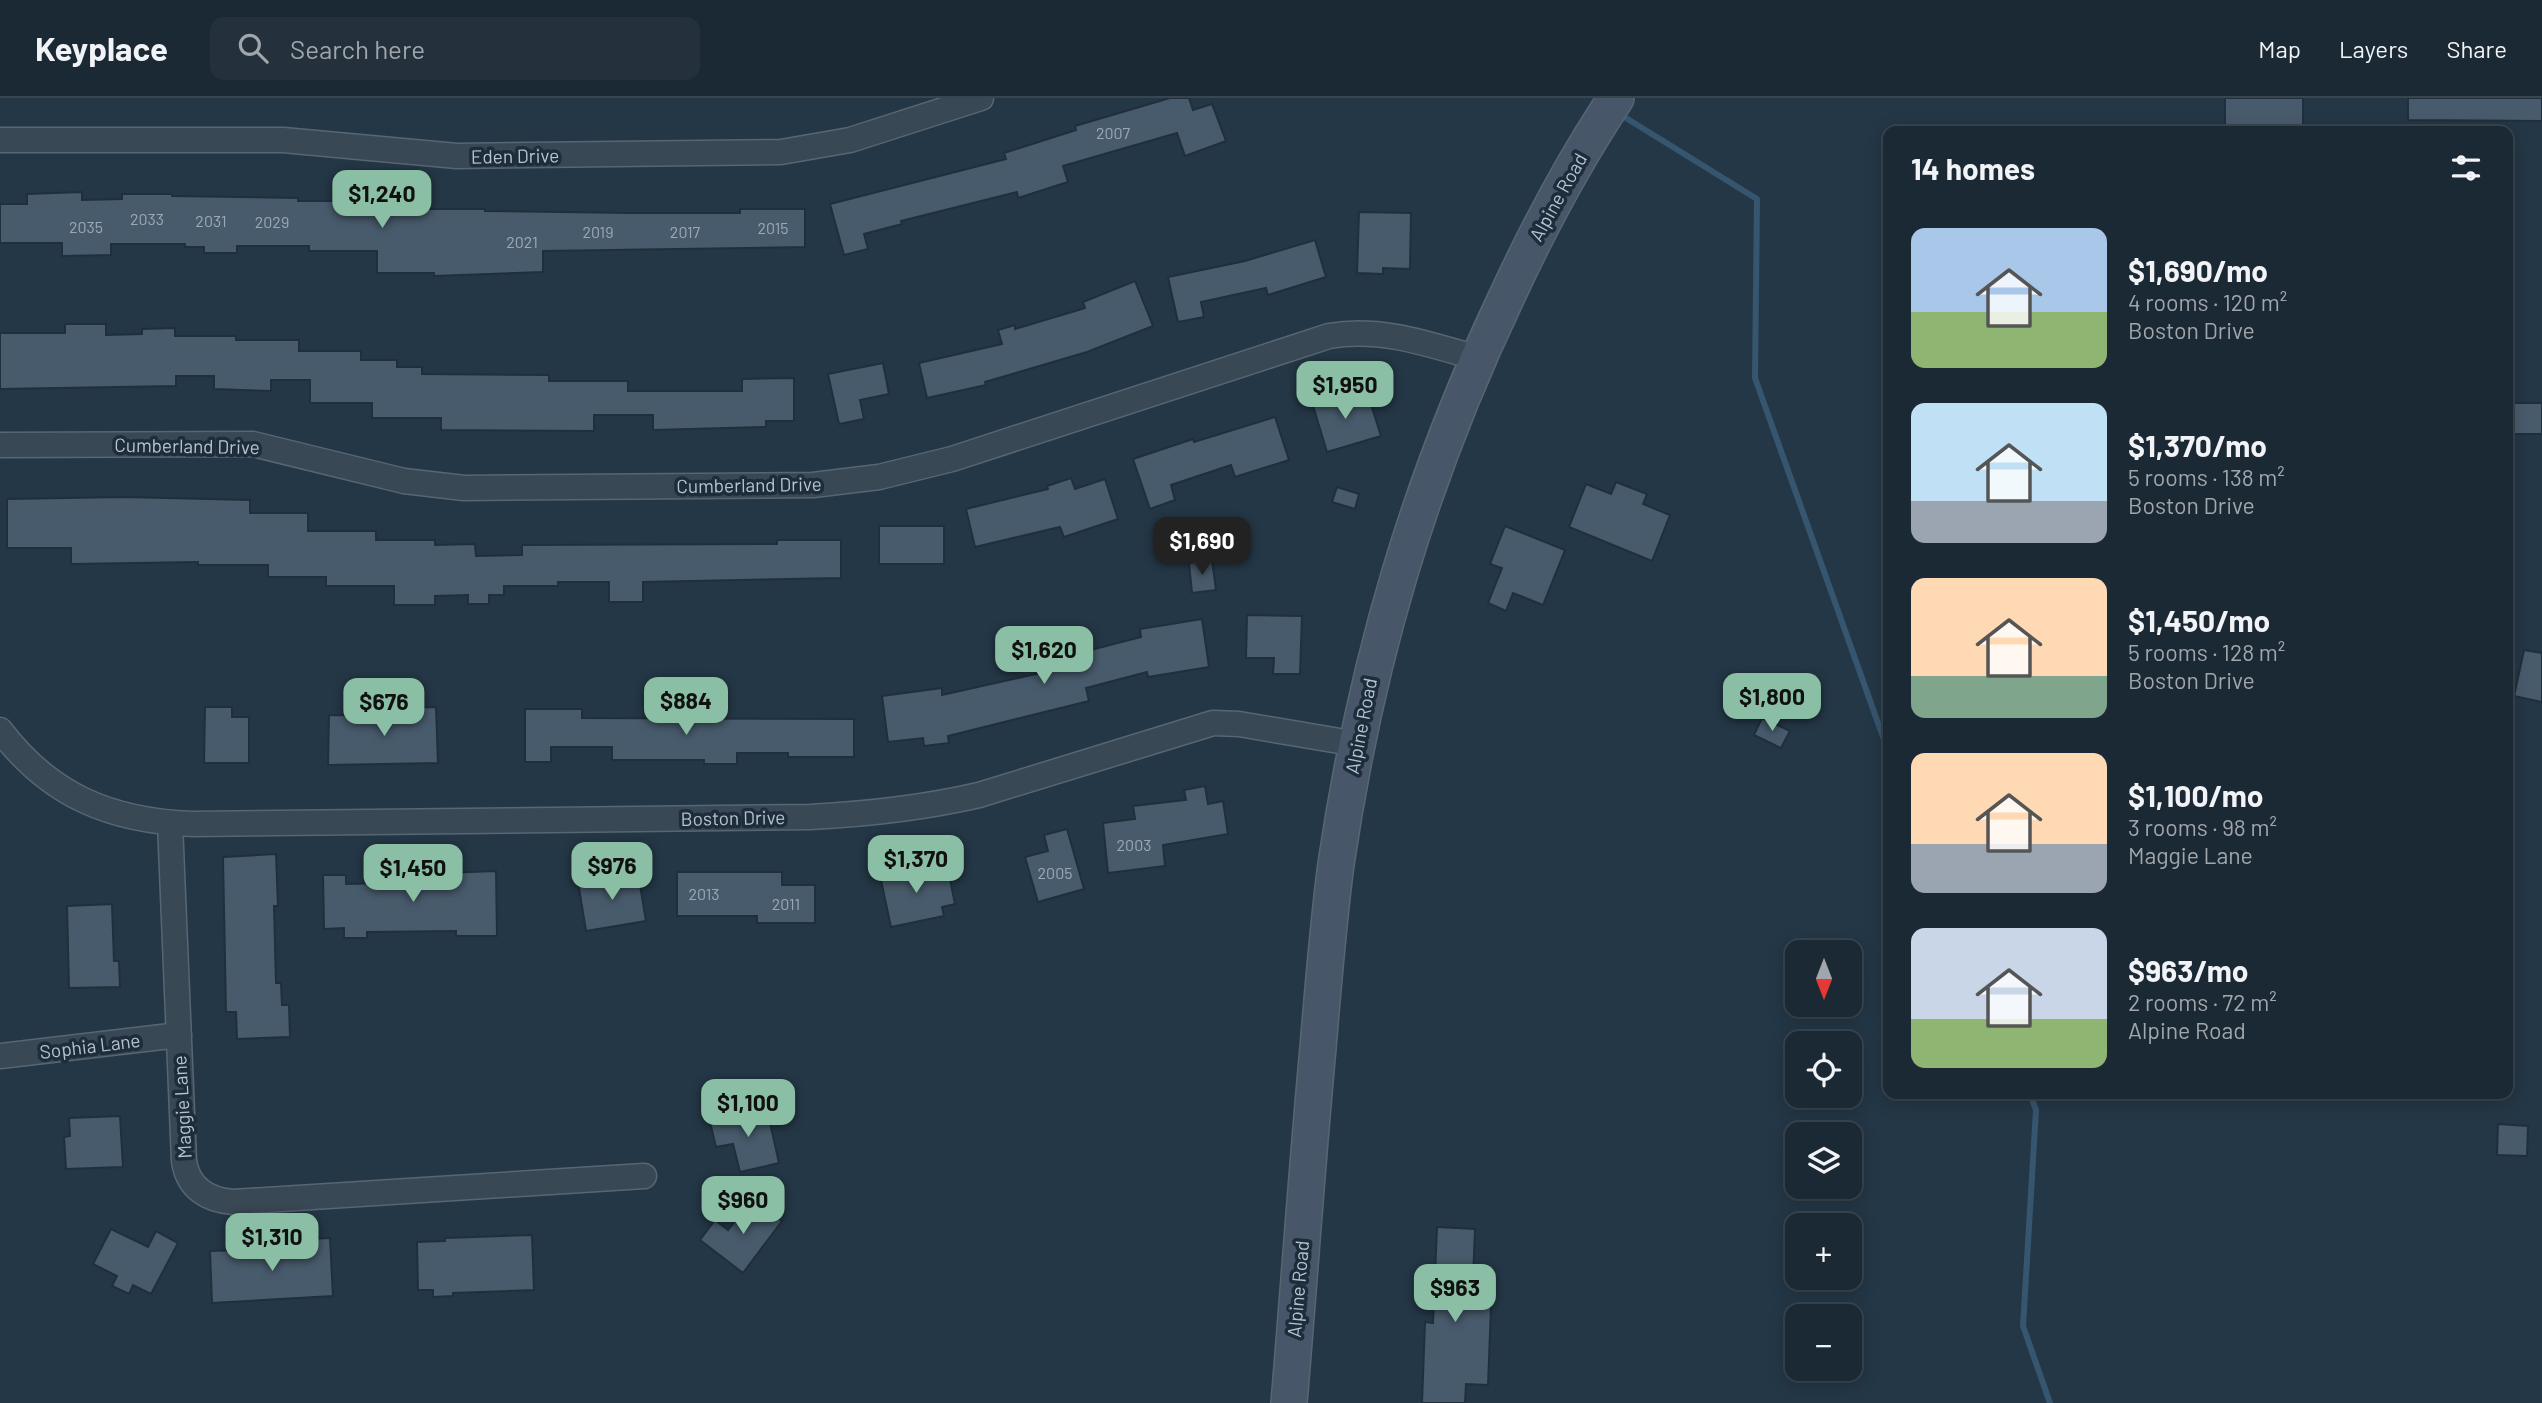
<!DOCTYPE html>
<html lang="en">
<head>
<meta charset="utf-8">
<style>
	body { margin:0; font-family:Barlow,sans-serif; background:#24313c; color:#f1f3f6; height:100vh; display:flex; flex-direction:column; font-size:26px; white-space:nowrap }
	* { box-sizing:border-box; margin:0 }
	p { font-size:23px; color:#a0a6ac }
	.icon { flex:none; width:38px; height:38px; fill:none; stroke:currentColor; stroke-width:2; stroke-linecap:round; stroke-linejoin:round }
	.map { position:relative; flex:1; overflow:hidden }
	.sheet { position:absolute; left:1883px; top:28px; width:630px; height:973px; display:flex; flex-direction:column; background:#1b2934; border-radius:14px; box-shadow:0 4px 18px #0003,0 0 0 2px #39454f }
	.sheet>* { flex:none }
	.needle { width:46px; rotate:180deg }
	.buttons { position:absolute; left:1785px; top:842px; display:grid; gap:14px }
	.buttons a { display:grid; place-items:center; width:77px; height:77px; border-radius:14px; background:#1b2934; box-shadow:0 4px 18px #0003,0 0 0 2px #39454f; font-size:35px }
	.price { position:absolute; translate:-50% -60px; padding:0 16px; border-radius:14px; background:#8abfa5; color:#111; font-size:23px; line-height:46px; filter:drop-shadow(0 2px 4px #0008) }
	.price::after { content:''; position:absolute; left:50%; top:42px; width:21px; height:16px; margin-left:-10px; background:inherit; clip-path:polygon(0 0,100% 0,50% 100%) }
	.price.selected { background:#222; color:#fff }
	ul { padding:0; list-style:none }
	li { display:flex; align-items:center; gap:21px; height:175px; padding:0 28px }
	li span { display:grid; place-items:center; flex:none; width:196px; height:140px; border-radius:14px; color:#555 }
	li>.icon { margin-inline-start:auto }
	span .icon { width:84px; height:84px; fill:#fffc; stroke-width:1 }
	li b { font-size:30px }
	h2 { display:flex; justify-content:space-between; align-items:center; height:84px; padding:0 28px; font-size:30px }
	header { display:flex; align-items:center; gap:42px; box-sizing:border-box; height:98px; padding:0 35px; background:#1b2934; border-bottom:2px solid #39454f }
	header strong { font-size:33px }
	nav { display:flex; gap:38px; margin-inline-start:auto; font-size:24px }
	.search { width:490px; height:63px; background:#24313c; display:flex; align-items:center; gap:18px; box-sizing:border-box; padding:0 24px; border-radius:14px; color:#a0a6ac; font-size:26px }
	.map>svg:first-child { display:block }
	.lines { fill:none; stroke-linecap:round; stroke-linejoin:round }
	.stream { stroke:#36556f; stroke-width:6 }
	.building { fill:#485b6c; stroke:#202f3d; stroke-width:2 }
	.minor-casing { stroke:#586672; stroke-width:27 }
	.secondary-casing { stroke:#586672; stroke-width:38 }
	.minor { stroke:#394855; stroke-width:24 }
	.secondary { stroke:#475769; stroke-width:35 }
	.labels { text-anchor:middle; stroke-width:7; stroke-linejoin:round; paint-order:stroke }
	.number-label { font-size:16px; fill:#9ba9b6 }
	.street-label { font-size:19px; fill:#b7c3ce; stroke:#1e2d3b }
</style>
</head>
<body>
<header>
<strong>Keyplace</strong>
<div class="search"><svg class="icon" aria-label="search" viewBox="0 0 24 24"><circle cx="10" cy="10" r="6"/><path d="M15 15l6 6"/></svg>Search here</div>
<nav><a>Map</a><a>Layers</a><a>Share</a></nav>
</header>
<div class="map">
<svg width="2542" height="1305" viewBox="0 0 2542 1305">
	<rect width="100%" height="100%" fill="#243746"/>
	<g class="lines">
		<g class="stream">
			<path d="M1626 20 1757 101 1755 280 1888 653"/>
			<path d="M2030 996 2036 1012 2023 1228 2050 1305"/>
		</g>
	</g>
	<g class="building">
		<path d="M1170 0H1189L1193 12 1212 6 1226 43 1185 58 1177 35 1063 68 1068 84 1018 100 1017 94 901 123 902 126 864 136 868 151 844 157 830 106 1006 61 1004 55 1076 32 1075 28Z"/>
		<rect x="2225" y="0" width="78" height="33"/>
		<path d="M2408 0H2542V23L2408 22Z"/>
		<path d="M82 94V102L122 101V96H172V98L298 100V103H361V111H485V113L629 115H740V111H805V149L543 153V174L434 178V175H377V153H309V148H237V155H204V149H185V146H111V157L62 158V145H0V106H27V96Z"/>
		<path d="M1359 114 1411 115 1410 171 1383 170V176L1357 175Z"/>
		<path d="M1315 142 1326 179 1268 197 1266 190 1201 204 1204 219 1178 224 1168 179 1245 163Z"/>
		<path d="M1135 183 1153 228 1087 254 985 284 986 287 927 300 919 265 1002 246 998 232 1015 227V231L1085 210 1083 204Z"/>
		<path d="M65 226H106V237L142 236V231L175 230V238H236V242H299V253H361V262H397V269H422V276L549 277V283H628V293H742V281L794 280V323H766V329L653 332V317H594V333L441 332V320H372V305H310V282H271V293L214 291V278H176V288L0 291V235H65Z"/>
		<path d="M883 265 889 296 860 302 864 321 839 326 828 276Z"/>
		<path d="M1336 294 1340 306 1368 297 1381 338 1327 354 1311 301Z"/>
		<rect x="2508" y="305" width="34" height="31"/>
		<path d="M1275 319 1289 362 1235 379 1231 367 1171 387 1175 402 1150 411 1133 361 1193 341 1194 344Z"/>
		<path d="M1071 380 1075 391 1105 381 1118 421 1064 439 1060 429 975 449 966 411 1048 391 1047 388Z"/>
		<path d="M1616 384 1647 396 1643 406 1670 417 1652 463 1569 429 1586 386 1611 396Z"/>
		<path d="M1337 389 1359 396 1355 411 1332 404Z"/>
		<path d="M124 399 250 402V415H308V433H376V442H435V447L475 446 476 458 522 457V447L777 446V442H841V480L643 484V504H609V484H558V488H504V497H489V506H468V497L435 498V507H394V488H326V479H268V467H198V464L71 466V450H7V401Z"/>
		<rect x="879" y="428" width="65" height="38"/>
		<path d="M1505 428 1565 452 1543 507 1513 495 1506 513 1488 505 1502 470 1490 466Z"/>
		<path d="M1212 462 1216 492 1192 495 1189 465Z"/>
		<path d="M1247 517 1302 518 1300 576H1273L1274 560H1246Z"/>
		<path d="M1202 521 1209 569 1148 579 1147 574 1086 590 1089 603 948 638 949 645 924 648 923 640 888 644 882 598 942 590V597L1054 572 1052 562 1141 539 1140 531Z"/>
		<path d="M2524 552 2542 555V604L2514 598Z"/>
		<path d="M205 609H232V619H249V665H204Z"/>
		<path d="M436 609 438 665 328 667 329 617 395 618V610Z"/>
		<path d="M525 611H582V620L854 621V659H788V655H737V666H704V662H612V649H551V664H525Z"/>
		<path d="M1762 620 1790 633 1781 650 1754 637Z"/>
		<path d="M1205 688 1208 706 1223 703 1228 736 1163 747 1165 768 1108 775 1103 725 1135 721 1133 708 1186 702 1184 692Z"/>
		<path d="M1067 731 1084 791 1038 804 1025 759 1048 753 1044 737Z"/>
		<path d="M276 756 278 808H274L276 885H281L282 907H289L290 939 237 941 236 914H226L223 759Z"/>
		<path d="M904 768 906 779 948 771 955 806 942 809 944 818 891 829 879 773Z"/>
		<path d="M496 773 497 838H456V833L367 834V840H344V830L324 831 323 777H346V786L388 785V777Z"/>
		<path d="M677 774H782V787H815V825H757V818H677Z"/>
		<path d="M638 775 646 823 586 833 578 784Z"/>
		<path d="M112 806 114 863H119L120 889 69 890 67 808Z"/>
		<path d="M767 1011 779 1065 740 1074 733 1046 716 1049 710 1024Z"/>
		<path d="M120 1018 123 1069 66 1071 64 1039 70 1038 69 1020Z"/>
		<path d="M2498 1026 2528 1028 2527 1058 2497 1057Z"/>
		<path d="M752 1101 782 1123 743 1175 700 1142 715 1122 728 1132Z"/>
		<path d="M1437 1129 1475 1131 1472 1208 1491 1209 1488 1287 1466 1286 1465 1305H1422L1425 1224 1433 1225Z"/>
		<path d="M111 1131 148 1149 156 1133 178 1145 151 1196 133 1187 129 1196 112 1188 117 1178 93 1166Z"/>
		<path d="M532 1137 534 1192 453 1195V1198L433 1199V1192H418L417 1144 445 1143V1140Z"/>
		<path d="M330 1140 333 1198 212 1205 210 1153 239 1152V1146L263 1145V1151L306 1149V1141Z"/>
	</g>
	<g class="lines">
		<g class="minor-casing">
			<g id="minor">
				<path d="M0 42H283L457 58 781 54 850 42 981 0"/>
				<path d="M0 347 253 346 404 383 464 390 813 387 879 379 952 361 1329 238C1381 229 1428 246 1477 260"/>
				<path d="M0 632C50 698 111 723 193 726L810 719C867 716 923 710 979 697L1213 625 1239 626 1357 646"/>
				<path d="M170 725 184 1063C188 1090 207 1102 233 1104L644 1078"/>
				<path d="M0 958 179 937"/>
			</g>
		</g>
		<g class="secondary-casing">
			<path id="secondary" d="M1289 1305C1299 1187 1307 1068 1318 950 1323 889 1328 827 1336 766 1366 563 1419 383 1507 198 1539 129 1574 63 1616 0"/>
		</g>
		<use href="#minor" class="minor"/>
		<use href="#secondary" class="secondary"/>
	</g>
	<g class="labels">
		<g class="number-label">
			<text x="1113" y="41">2007</text>
			<text x="147" y="127">2033</text>
			<text x="211" y="129">2031</text>
			<text x="272" y="130">2029</text>
			<text x="86" y="135">2035</text>
			<text x="773" y="136">2015</text>
			<text x="598" y="140">2019</text>
			<text x="685" y="140">2017</text>
			<text x="522" y="150">2021</text>
			<text x="1134" y="753">2003</text>
			<text x="1055" y="781">2005</text>
			<text x="704" y="802">2013</text>
			<text x="786" y="812">2011</text>
		</g>
		<g class="street-label">
			<text transform="translate(515 58) rotate(-1)" y="7">Eden Drive</text>
			<text transform="translate(1558 99) rotate(-61)" y="7">Alpine Road</text>
			<text transform="translate(187 348) rotate(1)" y="7">Cumberland Drive</text>
			<text transform="translate(749 387) rotate(-1)" y="7">Cumberland Drive</text>
			<text transform="translate(1361 628) rotate(-79)" y="7">Alpine Road</text>
			<text transform="translate(733 720) rotate(-1)" y="7">Boston Drive</text>
			<text transform="translate(90 948) rotate(-7)" y="7">Sophia Lane</text>
			<text transform="translate(182 1009) rotate(-93)" y="7">Maggie Lane</text>
			<text transform="translate(1298 1191) rotate(-85)" y="7">Alpine Road</text>
		</g>
	</g>
</svg>
<div class="buttons">
<a><svg class="needle" viewBox="-14 -14 28 28"><path d="M0-13l5 13h-10z" fill="#e53935"/><path d="M0 13l5-13h-10z" fill="#a0a6ac"/></svg></a>
<a><svg class="icon" aria-label="locate" viewBox="0 0 24 24"><circle cx="12" cy="12" r="6"/><path d="M12 2v4M12 18v4M2 12h4M18 12h4"/></svg></a>
<a><svg class="icon" aria-label="layers" viewBox="0 0 24 24"><path d="M12 4l9 5-9 5-9-5zM3 14l9 5 9-5"/></svg></a>
<a>+</a>
<a>−</a>
</div>
<b class="price" style="left:382px;top:132px">$1,240</b>
<b class="price" style="left:1345px;top:323px">$1,950</b>
<b class="price selected" style="left:1202px;top:479px">$1,690</b>
<b class="price" style="left:1044px;top:588px">$1,620</b>
<b class="price" style="left:1772px;top:635px">$1,800</b>
<b class="price" style="left:686px;top:639px">$884</b>
<b class="price" style="left:384px;top:640px">$676</b>
<b class="price" style="left:916px;top:797px">$1,370</b>
<b class="price" style="left:612px;top:804px">$976</b>
<b class="price" style="left:413px;top:806px">$1,450</b>
<b class="price" style="left:748px;top:1041px">$1,100</b>
<b class="price" style="left:743px;top:1138px">$960</b>
<b class="price" style="left:272px;top:1175px">$1,310</b>
<b class="price" style="left:1455px;top:1226px">$963</b>
<section class="sheet">
<h2>14 homes<svg class="icon" aria-label="filters" viewBox="0 0 24 24"><path d="M4 7h16M4 17h16"/><circle cx="9" cy="7" r="2"/><circle cx="15" cy="17" r="2"/></svg></h2>
<ul>
<li><span style="background:linear-gradient(#a9c7e8 60%,#8fb573 0)"><svg class="icon" aria-label="home" viewBox="0 0 24 24"><path d="M3 11l9-7 9 7M6 9v11h12V9"/></svg></span><div><b>$1,690/mo</b><p>4 rooms · 120 m²</p><p>Boston Drive</p></div></li>
<li><span style="background:linear-gradient(#bfe0f5 70%,#9aa5b1 0)"><svg class="icon" aria-label="home" viewBox="0 0 24 24"><path d="M3 11l9-7 9 7M6 9v11h12V9"/></svg></span><div><b>$1,370/mo</b><p>5 rooms · 138 m²</p><p>Boston Drive</p></div></li>
<li><span style="background:linear-gradient(#ffd9b3 70%,#7fa58c 0)"><svg class="icon" aria-label="home" viewBox="0 0 24 24"><path d="M3 11l9-7 9 7M6 9v11h12V9"/></svg></span><div><b>$1,450/mo</b><p>5 rooms · 128 m²</p><p>Boston Drive</p></div></li>
<li><span style="background:linear-gradient(#ffd9b3 65%,#9aa5b1 0)"><svg class="icon" aria-label="home" viewBox="0 0 24 24"><path d="M3 11l9-7 9 7M6 9v11h12V9"/></svg></span><div><b>$1,100/mo</b><p>3 rooms · 98 m²</p><p>Maggie Lane</p></div></li>
<li><span style="background:linear-gradient(#c9d6e8 65%,#8fb573 0)"><svg class="icon" aria-label="home" viewBox="0 0 24 24"><path d="M3 11l9-7 9 7M6 9v11h12V9"/></svg></span><div><b>$963/mo</b><p>2 rooms · 72 m²</p><p>Alpine Road</p></div></li>
</ul>
</section>
</div>
</body>
</html>
